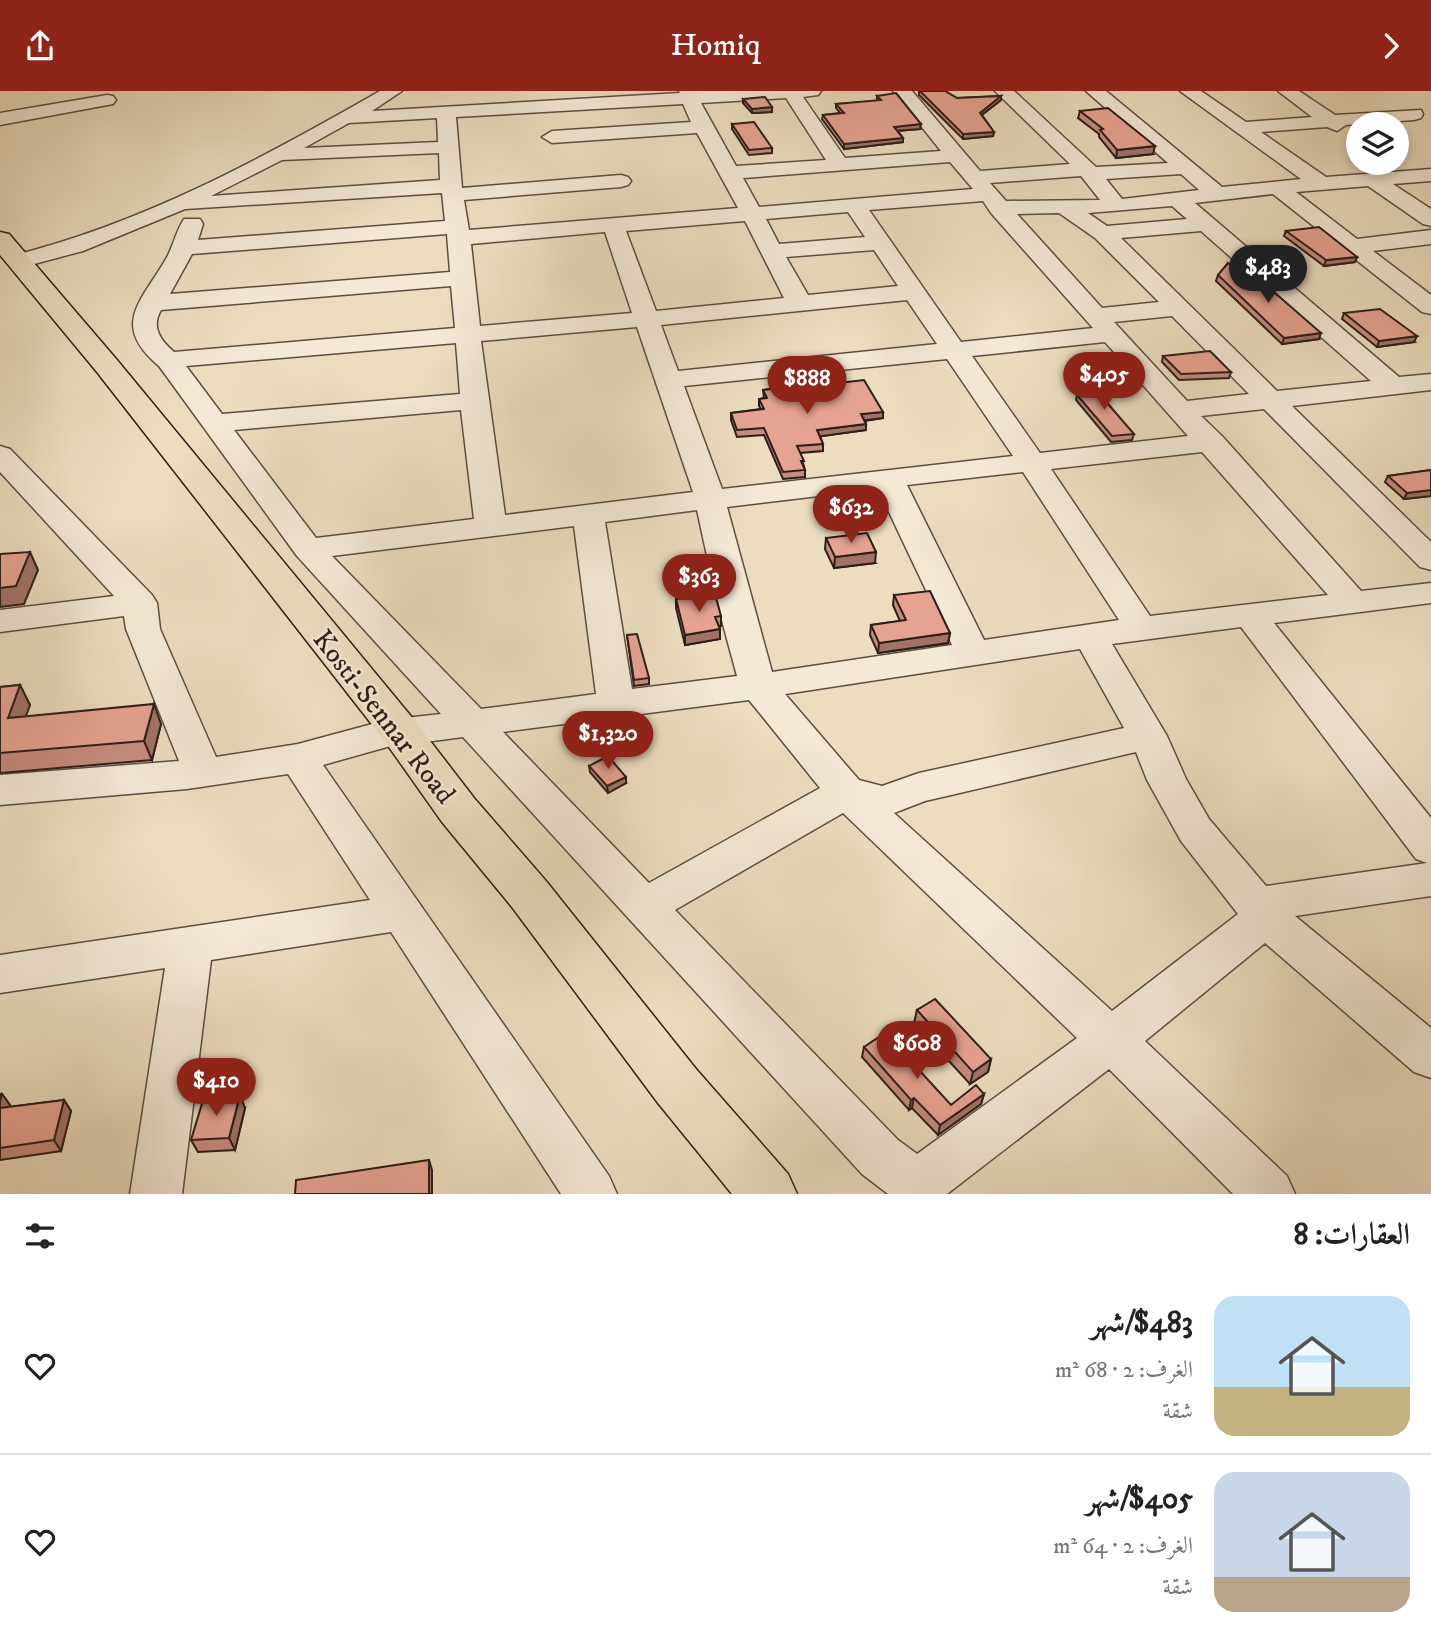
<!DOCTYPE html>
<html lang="ar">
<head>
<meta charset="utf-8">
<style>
	body { margin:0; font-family:"IM FELL DW Pica",Amiri,serif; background:#f2f2f2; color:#222; direction:rtl; height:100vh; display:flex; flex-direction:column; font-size:26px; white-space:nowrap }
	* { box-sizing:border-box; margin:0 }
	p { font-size:23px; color:#767676 }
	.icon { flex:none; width:38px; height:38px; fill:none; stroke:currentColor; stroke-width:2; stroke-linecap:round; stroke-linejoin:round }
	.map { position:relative; height:1103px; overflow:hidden; direction:ltr }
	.drawer { display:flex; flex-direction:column; background:#fff; flex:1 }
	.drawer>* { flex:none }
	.controls { position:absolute; left:1346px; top:21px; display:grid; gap:14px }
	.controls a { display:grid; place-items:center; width:63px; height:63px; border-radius:50%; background:#fff; box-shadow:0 4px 10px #0003; font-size:35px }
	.price { position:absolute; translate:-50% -60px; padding:0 16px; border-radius:24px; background:#8f2418; color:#fff; font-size:23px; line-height:46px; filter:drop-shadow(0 2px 4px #0008) }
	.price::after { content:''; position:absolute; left:50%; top:42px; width:21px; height:16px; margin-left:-10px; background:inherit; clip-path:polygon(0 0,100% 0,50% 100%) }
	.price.active { background:#222; color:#fff }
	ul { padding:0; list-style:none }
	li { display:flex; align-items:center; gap:21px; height:175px; padding:0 21px }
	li+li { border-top:2px solid #e0e0e0 }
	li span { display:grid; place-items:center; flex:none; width:196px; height:140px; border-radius:21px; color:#555 }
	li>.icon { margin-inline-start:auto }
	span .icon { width:84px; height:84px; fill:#fffc; stroke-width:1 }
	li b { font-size:30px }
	h2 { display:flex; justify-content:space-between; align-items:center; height:84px; padding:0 21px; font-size:30px }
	header { display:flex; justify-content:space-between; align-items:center; height:91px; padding:0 21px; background:#8f2418; color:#fff; font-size:32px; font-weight:600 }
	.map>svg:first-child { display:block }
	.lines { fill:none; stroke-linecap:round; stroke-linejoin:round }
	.minor-casing { stroke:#5d4e42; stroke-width:3 }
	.highway-casing { stroke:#2d1e18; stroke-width:3 }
	.minor { fill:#f3e9d5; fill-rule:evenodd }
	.highway { fill:#ecddbf; fill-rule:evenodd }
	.wall { fill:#c68c7e; stroke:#2d1e18; stroke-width:2 }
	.shaded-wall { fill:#a17266; stroke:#2d1e18; stroke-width:2 }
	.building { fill:#e6a392; stroke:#2d1e18; stroke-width:2 }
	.labels { text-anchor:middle; stroke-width:5; stroke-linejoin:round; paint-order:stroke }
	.street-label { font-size:28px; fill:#2d1e18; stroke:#f3e9d5 }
</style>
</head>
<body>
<header><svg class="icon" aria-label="forward" viewBox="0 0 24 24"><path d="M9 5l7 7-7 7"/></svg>Homiq<svg class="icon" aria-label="share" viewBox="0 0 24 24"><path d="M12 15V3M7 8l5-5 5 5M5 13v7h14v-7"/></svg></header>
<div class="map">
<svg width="1431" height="1103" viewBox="0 0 1431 1103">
	<rect width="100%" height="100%" fill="#ecddbf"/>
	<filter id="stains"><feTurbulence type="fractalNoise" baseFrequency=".00286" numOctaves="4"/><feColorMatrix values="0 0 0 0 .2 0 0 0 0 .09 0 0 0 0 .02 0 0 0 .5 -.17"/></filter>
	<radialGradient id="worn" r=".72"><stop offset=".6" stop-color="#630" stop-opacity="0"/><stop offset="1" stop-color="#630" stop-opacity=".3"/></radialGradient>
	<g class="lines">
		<g class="minor-casing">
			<g id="minor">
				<path d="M380 0H402L372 20 680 2 679 0H821L818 4 803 6 845 67 941 60 893 0H912L980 80 1070 73 995 0H1014L1096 76 1168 72 1086 0H1106L1222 96 1301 88 1180 0H1201L1246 31 1312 26 1278 0H1299L1335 24 1421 19 1423 23 1421 27 1414 29 1346 34 1337 40 1327 36 1261 41 1326 86 1431 78V90L1393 93 1431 118V135L1423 133 1368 95 1296 101 1357 148 1431 139V153L1373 160 1431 204V223L1422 221 1273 103 1195 112 1399 286 1431 283V299L1292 315 1431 451V479L1420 476 1264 318 1201 325 1222 345 1361 500 1431 492V512L1274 532 1431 727V805L1295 825 1431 937V987L1414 981 1265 852 1145 950 1287 1085 1295 1103H1233L1109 978 947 1103H888L862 1083 463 646 387 656 323 674 609 1085 617 1103H561L391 841 211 869 182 1103H130L165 877 0 902V864L370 809 288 683 187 698 0 714V684L179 670 126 538 124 525 0 541V519L114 505 0 381V355L10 358 152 504 157 512 160 538 216 666 298 653 387 629 441 623 297 465 159 275C110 234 141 211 166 168 173 156 176 140 184 128H200L203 133 198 149 445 130 442 102 185 118 83 160 19 177 11 175 7 170 11 165C142 133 263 67 380 0ZM786 7 826 69 736 75 701 12ZM683 13 691 31 552 40 542 46 552 52 697 42 738 117 469 139 464 109 621 96 628 94 631 90 628 86 621 84 462 97 456 26ZM437 27 438 51 304 57 349 32ZM439 62 440 89 211 105 282 69ZM950 71 973 98 759 116 743 87ZM1181 83 1199 99 1122 108 1106 88ZM1081 85 1100 109 1006 110 990 92ZM983 110 991 122 1093 237 961 251 869 119ZM1172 115 1187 128 1107 135 1088 122ZM848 121 865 146 779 153 766 128ZM1059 122 1095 147 1159 211 1102 217 1017 123ZM745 130 784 207 656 220 626 140ZM1201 140 1371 290 1277 300 1121 147ZM605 141 632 222 480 235 471 153ZM447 143 450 181 170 203 192 163ZM874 159 898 195 808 204 786 166ZM451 195 455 237 174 261C160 249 151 236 161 219ZM907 209 937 253 678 280 661 234ZM1172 225 1249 303 1187 310 1114 231ZM637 236 693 401 505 424 481 250ZM1105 251 1188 345 1040 362 972 265ZM456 252 460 303 222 323 186 275ZM947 268 1013 365 722 398 684 295ZM461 319 474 428 316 447 234 339ZM1202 361 1328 504 1150 525 1051 378ZM1023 381 1119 529 984 549 907 394ZM878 398 952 554 772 581 727 416ZM697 419 717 511 737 585 632 598 605 431ZM574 435 596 603 481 618 332 465ZM1241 536 1416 768 1427 772 1266 795 1209 728 1186 688 1167 645 1112 553ZM1080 558 1124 637 919 682 882 695 859 689 785 603ZM749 609 820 697 649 792 503 641ZM1136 661 1147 689 1181 750 1238 823 1112 920 894 722 925 710ZM843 722 1077 947 917 1063 898 1049 675 819Z"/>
				<path d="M107 4 113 5 116 9 113 13 0 34V22Z"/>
			</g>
		</g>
		<g class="highway-casing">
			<path id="highway" d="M0 141 9 143 117 269 414 629 474 707 546 790 696 978 788 1083 797 1103H732L658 1012 512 816 442 731 384 649 97 281 0 164Z"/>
		</g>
		<use href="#minor" class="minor"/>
		<use href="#highway" class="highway"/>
	</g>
	<g class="wall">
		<path d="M919 0H945L957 7 1001 5V9L982 24 994 41 993 45 963 48 919 4Z"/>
		<path d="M877 5 920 38 898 40 903 47V51L844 58 822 28 823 24 840 22 836 17V13L877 10Z"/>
		<path d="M743 8 772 21 752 22 743 12Z"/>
		<path d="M1080 20 1153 63 1116 67 1099 46V43L1078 27Z"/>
		<path d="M732 33 772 57V62L749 64 732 38Z"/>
		<path d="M1286 140 1357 166 1355 171 1324 175 1284 145Z"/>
		<path d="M1218 184 1262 199 1319 248 1282 253 1216 190Z"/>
		<path d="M1344 222 1414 251 1377 256 1342 228Z"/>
		<path d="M1163 265 1231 281 1229 287 1179 289 1162 271Z"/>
		<path d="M839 292 883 321V327L865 330 866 333V339L820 345 823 353V360L800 362 805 379V386L783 388 764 344 737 346 731 329V322L761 318 759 315V308L764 307 763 299Z"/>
		<path d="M1077 304 1134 343 1132 349 1111 351 1076 309Z"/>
		<path d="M1431 379V405L1404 408 1385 391 1388 385Z"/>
		<path d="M826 447 875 472 834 477 825 458Z"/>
		<path d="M894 504 950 542 948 552 878 562 870 544 871 534 900 530 893 514Z"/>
		<path d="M676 508 721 525V535H719L720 538V548L685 554 676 517Z"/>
		<path d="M627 544 649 587V593L634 595Z"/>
		<path d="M20 594 30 614 25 625 161 633 152 669 0 682V596Z"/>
		<path d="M589 675 626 692 608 702 590 681Z"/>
		<path d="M917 919 991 968 988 981 970 993 914 932Z"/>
		<path d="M864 956 951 1014 984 1003 981 1013 938 1044 912 1017 909 1019 862 966Z"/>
		<path d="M0 1003H2L10 1014 9 1016 64 1009 71 1020 61 1060 0 1069Z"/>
		<path d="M245 1017 235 1059 198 1061 191 1049Z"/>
	</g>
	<g class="shaded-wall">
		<path d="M1001 5V9L979 26 980 22Z"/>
		<path d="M772 16V21L752 22V18Z"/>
		<path d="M921 33 920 38 894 40V36Z"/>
		<path d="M994 41 993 45 963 48V43Z"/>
		<path d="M903 47V51L844 58V53Z"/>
		<path d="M1155 55 1153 63 1116 67 1117 59Z"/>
		<path d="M1357 166 1355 171 1324 175 1326 169Z"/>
		<path d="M1321 242 1319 248 1282 253 1284 247Z"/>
		<path d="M1417 245 1414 251 1377 256 1379 250Z"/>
		<path d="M883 321V327L860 330 861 323Z"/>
		<path d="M866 333V339L816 346 817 339Z"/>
		<path d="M1431 399V405L1404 408 1407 402Z"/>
		<path d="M30 461 38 479 24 513 0 516V497Z"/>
		<path d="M876 461 875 472 834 477 835 466Z"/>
		<path d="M720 538V548L685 554V544Z"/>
		<path d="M950 542 948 552 878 562 879 552Z"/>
		<path d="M20 594 30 614 18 646 8 627Z"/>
		<path d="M154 613 161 633 152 669 144 650Z"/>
		<path d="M626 686V692L608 702 607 695Z"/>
		<path d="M991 968 988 981 970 993 973 981Z"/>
		<path d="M2 1003 10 1014 6 1029 0 1021V1010Z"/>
		<path d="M984 1003 981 1013 938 1044 940 1034Z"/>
		<path d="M240 1004 245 1017 235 1059 229 1047Z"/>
		<path d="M914 1007 912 1017 909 1019 911 1009Z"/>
		<path d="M64 1009 71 1020 61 1060 54 1049Z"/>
		<path d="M429 1069 432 1079V1103H429Z"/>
	</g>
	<g class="building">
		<path d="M920 0H945L957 7 1001 5 980 22 994 41 963 43Z"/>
		<path d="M896 2 921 33 894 36 903 47 844 53 823 24 844 22 836 13 881 9 877 5Z"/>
		<path d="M765 6 772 16 752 18 743 8Z"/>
		<path d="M1108 17 1155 55 1117 59 1100 39 1103 38 1080 20Z"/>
		<path d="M754 31 772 57 749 59 732 33Z"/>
		<path d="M1319 136 1357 166 1326 169 1286 140Z"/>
		<path d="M1228 172 1262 199 1275 202 1321 242 1284 247 1218 184Z"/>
		<path d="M1380 218 1417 245 1379 250 1344 222Z"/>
		<path d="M1210 260 1231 281 1181 283 1163 265Z"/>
		<path d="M837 289 839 292 864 289 883 321 861 323 866 333 817 339 823 353 797 355 804 370H801L805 379 783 381 764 337 737 339 731 322 764 318 759 308 767 307 763 299Z"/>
		<path d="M1090 292 1134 343 1112 345 1077 304Z"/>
		<path d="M1431 379V399L1407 402 1388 385Z"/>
		<path d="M867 442 876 461 835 466 826 447Z"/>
		<path d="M30 461 16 495 0 497V463Z"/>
		<path d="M930 500 950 542 879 552 871 534 906 529 894 504Z"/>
		<path d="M715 503 721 525 715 526 720 538 685 544 676 508Z"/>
		<path d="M637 543 649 587 634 589 627 544Z"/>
		<path d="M20 594 8 627 154 613 144 650 0 662V596Z"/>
		<path d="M608 665 626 686 607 695 589 675Z"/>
		<path d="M935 908 991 968 973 981 917 919Z"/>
		<path d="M885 942 951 1014 976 994 984 1003 940 1034 914 1007 911 1009 864 956Z"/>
		<path d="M240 1004 229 1047 191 1049 204 1006Z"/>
		<path d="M64 1009 54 1049 0 1057V1017Z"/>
		<path d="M429 1069V1103H295L296 1089Z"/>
	</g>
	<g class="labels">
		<g class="street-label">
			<text transform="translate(385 625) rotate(52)" y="10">Kosti-Sennar Road</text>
		</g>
	</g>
	<rect width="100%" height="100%" filter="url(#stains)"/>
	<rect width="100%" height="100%" fill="url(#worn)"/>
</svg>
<div class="controls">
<a><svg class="icon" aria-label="layers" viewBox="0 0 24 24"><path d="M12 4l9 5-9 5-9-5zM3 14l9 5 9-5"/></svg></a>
</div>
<b class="price active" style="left:1268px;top:214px">$483</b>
<b class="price" style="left:1104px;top:321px">$405</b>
<b class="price" style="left:807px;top:325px">$888</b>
<b class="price" style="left:851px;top:454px">$632</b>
<b class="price" style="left:699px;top:523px">$363</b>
<b class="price" style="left:608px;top:680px">$1,320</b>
<b class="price" style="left:917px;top:990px">$608</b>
<b class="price" style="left:216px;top:1027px">$410</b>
</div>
<section class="drawer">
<h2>العقارات: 8<svg class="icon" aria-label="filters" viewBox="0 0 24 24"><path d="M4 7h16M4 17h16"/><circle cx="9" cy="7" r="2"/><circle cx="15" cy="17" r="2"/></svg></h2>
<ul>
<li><span style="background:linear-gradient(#bfe0f5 65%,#c2b280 0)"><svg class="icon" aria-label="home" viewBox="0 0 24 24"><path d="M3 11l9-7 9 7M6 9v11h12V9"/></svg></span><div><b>$483/شهر</b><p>الغرف: 2 · 68 m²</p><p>شقة</p></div><svg class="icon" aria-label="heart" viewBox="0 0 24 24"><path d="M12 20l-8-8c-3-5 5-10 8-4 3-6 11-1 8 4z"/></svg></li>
<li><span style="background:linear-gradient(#c9d6e8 75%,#b9a48a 0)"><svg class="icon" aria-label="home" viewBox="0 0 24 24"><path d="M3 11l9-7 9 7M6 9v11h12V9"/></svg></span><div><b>$405/شهر</b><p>الغرف: 2 · 64 m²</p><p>شقة</p></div><svg class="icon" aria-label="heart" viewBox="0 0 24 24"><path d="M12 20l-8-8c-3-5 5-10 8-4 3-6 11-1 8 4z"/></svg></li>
</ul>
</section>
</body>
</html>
